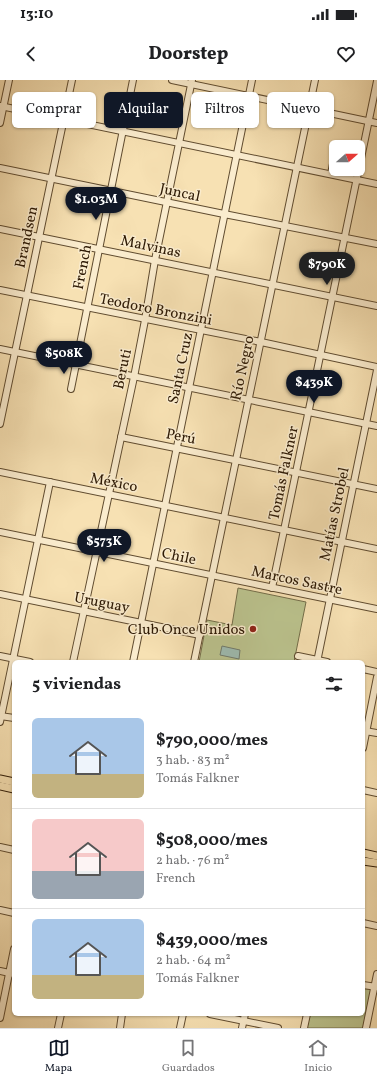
<!DOCTYPE html>
<html lang="es">
<head>
<meta charset="utf-8">
<style>
	body { margin:0; font-family:Vollkorn,serif; background:#f2f2f2; color:#202124; height:100vh; display:flex; flex-direction:column; font-size:15px; white-space:nowrap }
	* { box-sizing:border-box; margin:0 }
	p { font-size:13px; color:#757577 }
	.icon { flex:none; width:22px; height:22px; fill:none; stroke:currentColor; stroke-width:2; stroke-linecap:round; stroke-linejoin:round }
	.map { position:relative; flex:1; overflow:hidden }
	.details { position:absolute; left:12px; top:580px; width:353px; height:356px; display:flex; flex-direction:column; background:#fff; border-radius:6px; box-shadow:0 1px 3px #0004 }
	.details>* { flex:none }
	.top-card { position:absolute; left:12px; top:12px; width:353px; height:36px; display:flex; gap:8px }
	.needle { width:26px; rotate:69deg }
	.tools { position:absolute; left:329px; top:60px; display:grid; gap:8px }
	.tools a { display:grid; place-items:center; width:36px; height:36px; border-radius:6px; background:#fff; box-shadow:0 1px 3px #0004; font-size:20px }
	.price { position:absolute; translate:-50% -34px; padding:0 9px; border-radius:14px; background:#111827; color:#fff; font-size:13px; line-height:26px; filter:drop-shadow(0 1px 2px #0008) }
	.price::after { content:''; position:absolute; left:50%; top:24px; width:12px; height:9px; margin-left:-6px; background:inherit; clip-path:polygon(0 0,100% 0,50% 100%) }
	.price.on { background:#222; color:#fff }
	ul { padding:0; list-style:none }
	li { display:flex; align-items:center; gap:12px; height:100px; padding:0 20px }
	li+li { border-top:1px solid #e0e0e0 }
	li span { display:grid; place-items:center; flex:none; width:112px; height:80px; border-radius:6px; color:#555 }
	li>.icon { margin-inline-start:auto }
	span .icon { width:48px; height:48px; fill:#fffc; stroke-width:1 }
	li b { font-size:17px }
	h2 { display:flex; justify-content:space-between; align-items:center; height:48px; padding:0 20px; font-size:17px }
	.pill { padding:0 14px; border-radius:6px; background:#fff; box-shadow:0 1px 3px #0004; font-size:14px; line-height:36px }
	.pill.on { background:#111827; color:#fff }
	.status { display:flex; justify-content:space-between; align-items:center; height:28px; padding:0 20px; background:#fff; direction:ltr }
	.status svg { height:11px; fill:currentColor }
	header { display:flex; justify-content:space-between; align-items:center; height:52px; padding:0 20px; background:#fff; font-size:18px; font-weight:800 }
	.menu { display:flex; justify-content:space-around; align-items:center; height:56px; border-top:1px solid #e0e0e0; background:#fff; font-size:11px; color:#757577 }
	.menu a { display:grid; justify-items:center; gap:2px }
	.menu .on { color:#111827 }
	.map>svg:first-child { display:block }
	.green { fill:#bbc38e; stroke:#746e4a }
	.water { fill:#9ebcb2; stroke:#717b6d }
	.lines { fill:none; stroke-linecap:round; stroke-linejoin:round }
	.minor-casing { stroke:#604c30; stroke-width:8 }
	.major-casing { stroke:#2e1a05; stroke-width:9 }
	.minor { stroke:#faecce; stroke-width:6 }
	.major { stroke:#f7e1b3; stroke-width:7 }
	.poi-dot { fill:#8f2418; stroke:#faecce; stroke-width:1.5 }
	.labels { text-anchor:middle; stroke-width:3; stroke-linejoin:round; paint-order:stroke }
	.street-label { font-size:15px; fill:#2e1a05; stroke:#faecce }
	.poi-label { font-size:15px; fill:#2e1a05; stroke:#faecce; text-anchor:end }
</style>
</head>
<body>
<div class="status"><b>13:10</b><svg viewBox="0 0 49 12"><path d="M0 12V9h3v3zM5 12V6h3v6zM10 12V3h3v9zM15 12V0h3v12zM26 1h20v11H26zM47 4h2v5h-2z"/></svg></div>
<header><svg class="icon" aria-label="back" viewBox="0 0 24 24"><path d="M15 5l-7 7 7 7"/></svg>Doorstep<svg class="icon" aria-label="heart" viewBox="0 0 24 24"><path d="M12 20l-8-8c-3-5 5-10 8-4 3-6 11-1 8 4z"/></svg></header>
<div class="map">
<svg width="377" height="948" viewBox="0 0 377 948">
	<rect width="100%" height="100%" fill="#f7e1b3"/>
	<filter id="stains"><feTurbulence type="fractalNoise" baseFrequency=".005" numOctaves="4"/><feColorMatrix values="0 0 0 0 .2 0 0 0 0 .09 0 0 0 0 .02 0 0 0 .5 -.17"/></filter>
	<radialGradient id="worn" r=".72"><stop offset=".6" stop-color="#630" stop-opacity="0"/><stop offset="1" stop-color="#630" stop-opacity=".3"/></radialGradient>
	<g class="green">
		<path d="M238 508 306 522 294 582H199L207 540 232 545Z"/>
		<path d="M363 907 372 908 364 948H307L310 934H363Z"/>
	</g>
	<path class="water" d="M222 566 240 570 239 579 220 575Z"/>
	<g class="lines">
		<g class="minor-casing">
			<g id="minor">
				<path d="M172 0 377 43"/>
				<path d="M0 26 377 104"/>
				<path d="M0 43 9 0"/>
				<path d="M0 88 224 134 377 164"/>
				<path d="M331 94 336 68"/>
				<path d="M0 149 377 226"/>
				<path d="M0 210 261 262 377 287"/>
				<path d="M0 269 377 346"/>
				<path d="M71 309 133 0"/>
				<path d="M0 344 72 0"/>
				<path d="M121 357 377 409"/>
				<path d="M0 392 377 469"/>
				<path d="M0 452 377 529"/>
				<path d="M272 508 377 1"/>
				<path d="M0 514 200 555"/>
				<path d="M0 576 30 582"/>
				<path d="M298 576 327 582"/>
				<path d="M73 582 134 297 145 240 155 180 192 0"/>
				<path d="M133 582 252 0"/>
				<path d="M194 582 315 0"/>
				<path d="M317 582 377 290"/>
				<path d="M363 589 377 592"/>
				<path d="M0 636 14 638"/>
				<path d="M0 642 50 402"/>
				<path d="M365 651 377 653"/>
				<path d="M363 668 377 597"/>
				<path d="M363 710 377 713"/>
				<path d="M0 767 14 770"/>
				<path d="M0 830 14 833"/>
				<path d="M363 843 377 846"/>
				<path d="M0 891 14 894"/>
				<path d="M363 905 377 907"/>
				<path d="M210 934 278 948"/>
				<path d="M0 938 14 869"/>
				<path d="M58 948 61 934"/>
				<path d="M120 948 122 934"/>
				<path d="M180 948 183 934"/>
				<path d="M242 948 245 934"/>
				<path d="M304 948 307 934"/>
				<path d="M366 948 377 894"/>
			</g>
		</g>
		<g class="major-casing">
			<g id="major">
				<path d="M0 699 14 702"/>
				<path d="M0 706 14 709"/>
				<path d="M363 773 377 776"/>
				<path d="M363 781 377 783"/>
			</g>
		</g>
		<use href="#minor" class="minor"/>
		<use href="#major" class="major"/>
	</g>
	<circle class="poi-dot" cx="253" cy="549" r="4"/>
	<g class="labels">
		<g class="street-label">
			<text transform="translate(180 112) rotate(12)" y="5">Juncal</text>
			<text transform="translate(26 157) rotate(-78)" y="5">Brandsen</text>
			<text transform="translate(151 166) rotate(12)" y="5">Malvinas</text>
			<text transform="translate(82 187) rotate(-79)" y="5">French</text>
			<text transform="translate(156 229) rotate(11)" y="5">Teodoro Bronzini</text>
			<text transform="translate(180 288) rotate(-78)" y="5">Santa Cruz</text>
			<text transform="translate(242 288) rotate(-78)" y="5">Río Negro</text>
			<text transform="translate(122 289) rotate(-78)" y="5">Beruti</text>
			<text transform="translate(181 356) rotate(11)" y="5">Perú</text>
			<text transform="translate(283 393) rotate(-78)" y="5">Tomás Falkner</text>
			<text transform="translate(114 402) rotate(11)" y="5">México</text>
			<text transform="translate(334 434) rotate(-78)" y="5">Matías Strobel</text>
			<text transform="translate(179 476) rotate(12)" y="5">Chile</text>
			<text transform="translate(297 500) rotate(12)" y="5">Marcos Sastre</text>
			<text transform="translate(102 522) rotate(11)" y="5">Uruguay</text>
		</g>
		<g class="poi-label">
			<text x="245" y="554">Club Once Unidos</text>
		</g>
	</g>
	<rect width="100%" height="100%" filter="url(#stains)"/>
	<rect width="100%" height="100%" fill="url(#worn)"/>
</svg>
<div class="tools">
<a><svg class="needle" viewBox="-14 -14 28 28"><path d="M0-13l5 13h-10z" fill="#e53935"/><path d="M0 13l5-13h-10z" fill="#757577"/></svg></a>
</div>
<b class="price" style="left:96px;top:141px">$1.03M</b>
<b class="price on" style="left:327px;top:206px">$790K</b>
<b class="price" style="left:64px;top:295px">$508K</b>
<b class="price" style="left:314px;top:324px">$439K</b>
<b class="price" style="left:104px;top:483px">$573K</b>
<div class="top-card">
<a class="pill">Comprar</a>
<a class="pill on">Alquilar</a>
<a class="pill">Filtros</a>
<a class="pill">Nuevo</a>
</div>
<section class="details">
<h2>5 viviendas<svg class="icon" aria-label="filters" viewBox="0 0 24 24"><path d="M4 7h16M4 17h16"/><circle cx="9" cy="7" r="2"/><circle cx="15" cy="17" r="2"/></svg></h2>
<ul>
<li><span style="background:linear-gradient(#a9c7e8 70%,#c2b280 0)"><svg class="icon" aria-label="home" viewBox="0 0 24 24"><path d="M3 11l9-7 9 7M6 9v11h12V9"/></svg></span><div><b>$790,000/mes</b><p>3 hab. · 83 m²</p><p>Tomás Falkner</p></div></li>
<li><span style="background:linear-gradient(#f6c9c9 65%,#9aa5b1 0)"><svg class="icon" aria-label="home" viewBox="0 0 24 24"><path d="M3 11l9-7 9 7M6 9v11h12V9"/></svg></span><div><b>$508,000/mes</b><p>2 hab. · 76 m²</p><p>French</p></div></li>
<li><span style="background:linear-gradient(#a9c7e8 70%,#c2b280 0)"><svg class="icon" aria-label="home" viewBox="0 0 24 24"><path d="M3 11l9-7 9 7M6 9v11h12V9"/></svg></span><div><b>$439,000/mes</b><p>2 hab. · 64 m²</p><p>Tomás Falkner</p></div></li>
</ul>
</section>
</div>
<nav class="menu">
<a class="on"><svg class="icon" aria-label="map" viewBox="0 0 24 24"><path d="M3 6l6-2 6 2 6-2v14l-6 2-6-2-6 2zM9 4v14M15 6v14"/></svg>Mapa</a>
<a><svg class="icon" aria-label="saved" viewBox="0 0 24 24"><path d="M7 4h10v16l-5-4-5 4z"/></svg>Guardados</a>
<a><svg class="icon" aria-label="home" viewBox="0 0 24 24"><path d="M3 11l9-7 9 7M6 9v11h12V9"/></svg>Inicio</a>
</nav>
</body>
</html>
